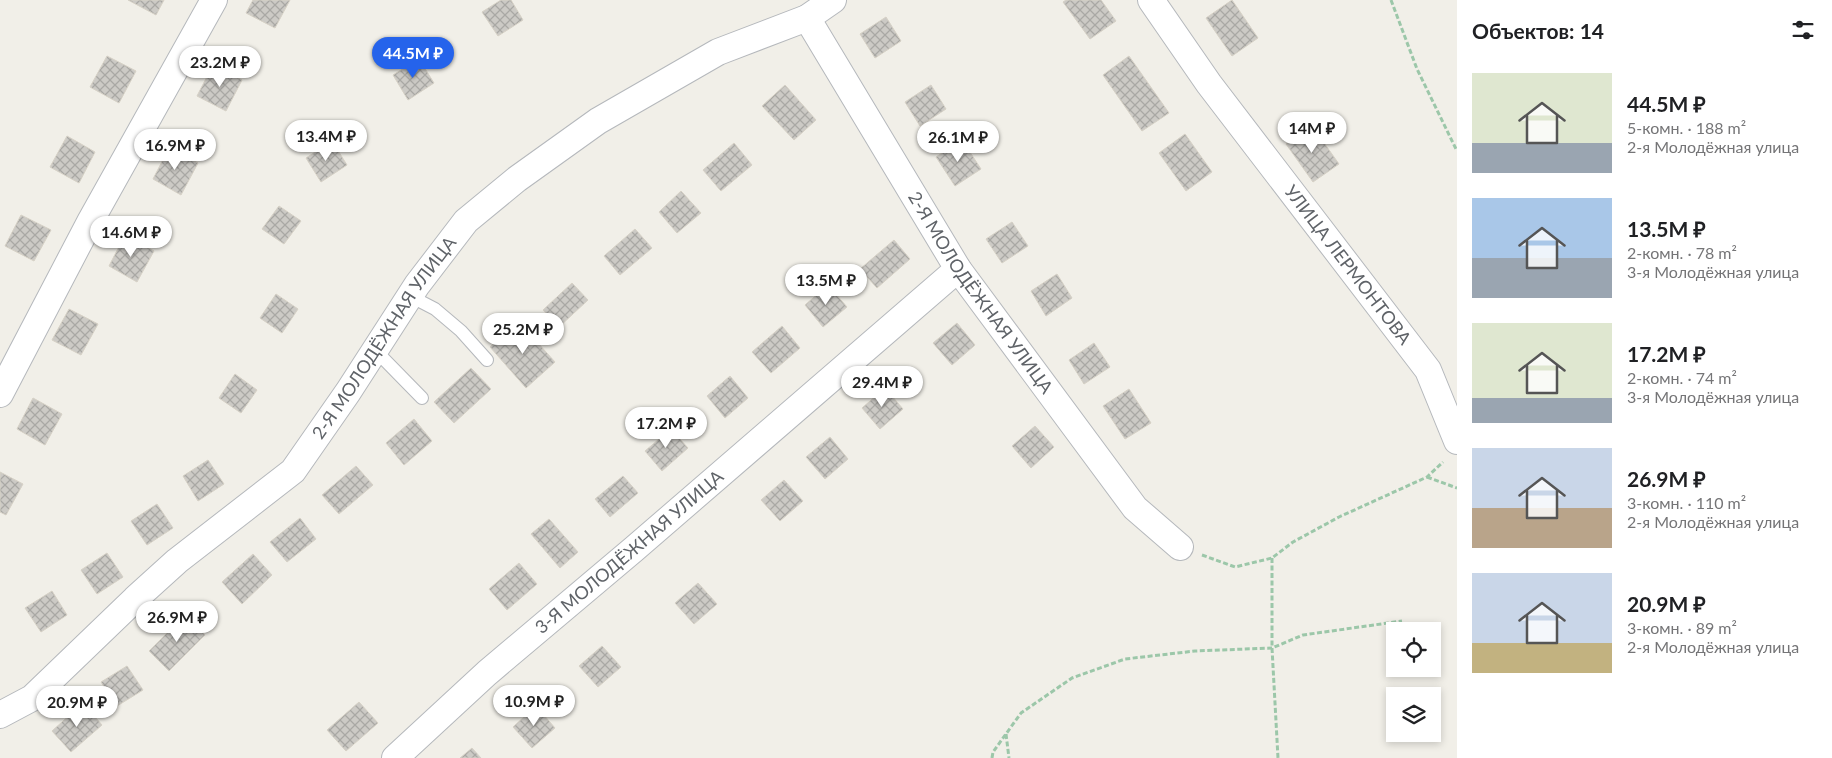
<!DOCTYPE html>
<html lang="ru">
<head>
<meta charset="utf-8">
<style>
	body { margin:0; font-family:Lato,sans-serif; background:#f6f6f6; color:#202124; height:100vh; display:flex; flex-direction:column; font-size:19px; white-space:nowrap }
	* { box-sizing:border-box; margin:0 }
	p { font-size:16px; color:#757577 }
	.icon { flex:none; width:28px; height:28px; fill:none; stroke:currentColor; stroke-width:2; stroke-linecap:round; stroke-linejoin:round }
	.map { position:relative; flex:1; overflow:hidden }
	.drawer { display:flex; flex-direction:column; background:#fff; width:375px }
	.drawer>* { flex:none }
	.buttons { position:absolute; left:1386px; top:622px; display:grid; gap:10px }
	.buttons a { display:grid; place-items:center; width:55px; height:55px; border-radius:0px; background:#fff; box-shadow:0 2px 8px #0003; font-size:25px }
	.price { position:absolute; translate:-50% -42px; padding:0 11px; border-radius:18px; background:#fff; color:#222; font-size:16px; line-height:32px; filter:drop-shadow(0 1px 2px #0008) }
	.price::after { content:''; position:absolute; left:50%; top:30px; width:15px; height:11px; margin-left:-8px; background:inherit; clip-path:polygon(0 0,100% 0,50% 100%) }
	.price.active { background:#2563eb; color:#fff }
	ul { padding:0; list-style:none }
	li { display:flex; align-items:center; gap:15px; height:125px; padding:0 15px }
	li span { display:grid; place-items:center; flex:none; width:140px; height:100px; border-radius:0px; color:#555 }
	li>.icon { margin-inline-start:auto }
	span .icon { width:60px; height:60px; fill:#fffc; stroke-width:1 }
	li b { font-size:21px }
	h2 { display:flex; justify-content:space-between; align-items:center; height:60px; padding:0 15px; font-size:21px }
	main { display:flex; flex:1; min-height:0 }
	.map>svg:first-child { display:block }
	.building { fill:url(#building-cross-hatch); stroke:#d6d1c6 }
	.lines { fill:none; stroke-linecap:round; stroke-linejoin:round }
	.service-casing { stroke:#b5b8bc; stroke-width:14 }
	.minor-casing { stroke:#b5b8bc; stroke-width:28 }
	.path { stroke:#9cc7a9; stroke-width:3; stroke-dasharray:5 2.5; stroke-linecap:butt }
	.service { stroke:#fff; stroke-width:12 }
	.minor { stroke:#fff; stroke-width:26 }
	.labels { text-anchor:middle; stroke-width:5; stroke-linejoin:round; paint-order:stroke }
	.street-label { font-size:18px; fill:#5f6368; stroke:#fff }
</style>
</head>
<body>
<main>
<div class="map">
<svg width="1457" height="758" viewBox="0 0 1457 758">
	<defs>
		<pattern id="building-cross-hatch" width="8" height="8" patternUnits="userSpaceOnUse" patternTransform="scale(1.25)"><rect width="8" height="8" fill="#cccac5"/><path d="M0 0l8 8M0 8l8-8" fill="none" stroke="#a9a8a4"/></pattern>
	</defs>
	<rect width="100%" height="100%" fill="#f1efe8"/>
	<g class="building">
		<path d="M128 0H164L156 15Z"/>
		<path d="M253 0H290L275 28 246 13Z"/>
		<path d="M501 0H511L523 20 498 36 482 12Z"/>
		<path d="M1066 0H1101L1116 21 1090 39 1063 2Z"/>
		<path d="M1232 0 1258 38 1232 56 1206 18Z"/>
		<path d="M886 17 901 41 875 58 860 34Z"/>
		<path d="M107 56 136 71 119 103 90 87Z"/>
		<path d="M1129 56 1169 113 1142 131 1103 75Z"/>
		<path d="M419 59 434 83 408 100 393 75Z"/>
		<path d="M213 65 242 80 226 111 197 96Z"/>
		<path d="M785 85 816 120 794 140 762 106Z"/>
		<path d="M931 85 946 109 920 126 905 102Z"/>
		<path d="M1312 126 1339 164 1313 182 1286 144Z"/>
		<path d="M1185 134 1212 172 1186 191 1159 153Z"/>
		<path d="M67 136 95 152 79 183 50 167Z"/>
		<path d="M962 140 981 169 955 186 936 157Z"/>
		<path d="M332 141 347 165 321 182 306 158Z"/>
		<path d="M734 143 752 165 721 191 703 170Z"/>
		<path d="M169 148 198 163 181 195 153 179Z"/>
		<path d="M681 191 701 213 677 233 659 212Z"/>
		<path d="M279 206 301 221 284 244 262 229Z"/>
		<path d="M21 215 51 230 34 261 5 246Z"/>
		<path d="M1012 222 1028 246 1002 263 986 239Z"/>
		<path d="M635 229 652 248 620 275 604 256Z"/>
		<path d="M125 235 154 251 137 282 109 266Z"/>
		<path d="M894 240 910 259 877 288 860 269Z"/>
		<path d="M1057 274 1072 298 1046 316 1031 291Z"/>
		<path d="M572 283 588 300 559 327 543 310Z"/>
		<path d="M828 285 847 307 823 327 805 305Z"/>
		<path d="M276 294 298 309 282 333 260 318Z"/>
		<path d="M69 309 98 324 81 355 52 340Z"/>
		<path d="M519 322 555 362 526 388 490 347Z"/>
		<path d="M957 323 975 345 952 365 933 343Z"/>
		<path d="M782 326 800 348 771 373 752 352Z"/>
		<path d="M1094 343 1110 367 1084 384 1069 360Z"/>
		<path d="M471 368 491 389 454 423 434 402Z"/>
		<path d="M235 374 257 390 241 413 219 398Z"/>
		<path d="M730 376 748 398 725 418 707 396Z"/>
		<path d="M885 388 903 409 880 429 862 408Z"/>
		<path d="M1129 389 1151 423 1125 439 1103 406Z"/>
		<path d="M33 398 62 414 45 445 17 429Z"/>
		<path d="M414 419 432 441 404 465 386 443Z"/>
		<path d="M1035 426 1054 447 1031 468 1012 446Z"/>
		<path d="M669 427 688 448 662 471 645 451 665 434 663 432Z"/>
		<path d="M830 437 848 459 825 479 806 457Z"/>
		<path d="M208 460 224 484 198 501 183 476Z"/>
		<path d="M356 466 373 485 339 514 322 495Z"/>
		<path d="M0 472 23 484 6 515 0 512Z"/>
		<path d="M623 476 638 493 610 517 595 499Z"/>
		<path d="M784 480 803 501 780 521 761 500Z"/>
		<path d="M157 504 173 528 147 545 131 521Z"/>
		<path d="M300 518 316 539 287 562 270 542Z"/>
		<path d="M549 519 578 552 560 568 531 534Z"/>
		<path d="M107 553 123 577 97 594 81 570Z"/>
		<path d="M253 554 272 575 242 604 222 582Z"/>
		<path d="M519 563 537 584 507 610 489 589Z"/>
		<path d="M698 583 717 604 694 624 675 603Z"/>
		<path d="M52 591 67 615 41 632 25 608Z"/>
		<path d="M185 615 205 635 169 671 149 651Z"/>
		<path d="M602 646 621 667 598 687 579 666Z"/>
		<path d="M127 666 143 690 117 706 101 682Z"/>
		<path d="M359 702 378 723 346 751 327 730Z"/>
		<path d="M83 703 102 725 71 752 52 731Z"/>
		<path d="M536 706 555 728 532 748 513 727Z"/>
		<path d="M472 748 481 758H460Z"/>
	</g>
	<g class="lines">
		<g class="service-casing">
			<g id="service">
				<path d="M410 296 435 309 461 331 487 360"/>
				<path d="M375 350 422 398"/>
			</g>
		</g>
		<g class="minor-casing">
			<g id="minor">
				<path id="s1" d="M1151 0 1209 84 1428 370 1457 441"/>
				<path id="s2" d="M807 18 958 269 1135 508 1180 547"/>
				<path d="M0 394 91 220 214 0"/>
				<path id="s3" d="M0 715 32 698 135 599 177 561 293 471 348 392 417 285 466 221 517 179 598 121 718 52 807 18 833 0"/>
				<path id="s4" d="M395 758 487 673 634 549 958 269"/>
			</g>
		</g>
		<g class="path">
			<path d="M1391 0 1417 69 1457 151"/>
			<path d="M1427 477 1457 488"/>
			<path d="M1202 555 1235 567 1272 558 1293 542 1339 517 1427 477 1443 462"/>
			<path d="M1272 558V648L1278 758"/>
			<path d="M1006 734 1009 758"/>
			<path d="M992 758 993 752 1021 713 1072 678 1125 659 1195 651 1272 648 1303 635 1402 621"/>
		</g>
		<use href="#service" class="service"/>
		<use href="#minor" class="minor"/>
	</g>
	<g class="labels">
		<g class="street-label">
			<text dy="6" stroke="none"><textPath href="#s1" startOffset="330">УЛИЦА ЛЕРМОНТОВА</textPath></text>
			<text dy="6" stroke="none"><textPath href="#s2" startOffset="325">2-Я МОЛОДЁЖНАЯ УЛИЦА</textPath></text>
			<text dy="6" stroke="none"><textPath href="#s3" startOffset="544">2-Я МОЛОДЁЖНАЯ УЛИЦА</textPath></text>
			<text dy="6" stroke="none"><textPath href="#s4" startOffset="312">3-Я МОЛОДЁЖНАЯ УЛИЦА</textPath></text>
		</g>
	</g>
</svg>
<div class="buttons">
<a><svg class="icon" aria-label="locate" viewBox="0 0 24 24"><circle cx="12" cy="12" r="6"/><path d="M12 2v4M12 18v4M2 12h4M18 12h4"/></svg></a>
<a><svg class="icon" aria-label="layers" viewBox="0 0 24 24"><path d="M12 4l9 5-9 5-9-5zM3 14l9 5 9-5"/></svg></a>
</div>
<b class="price active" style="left:413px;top:79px">44.5M ₽</b>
<b class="price" style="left:220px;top:88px">23.2M ₽</b>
<b class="price" style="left:1312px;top:154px">14M ₽</b>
<b class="price" style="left:326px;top:162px">13.4M ₽</b>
<b class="price" style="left:958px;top:163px">26.1M ₽</b>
<b class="price" style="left:175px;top:171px">16.9M ₽</b>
<b class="price" style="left:131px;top:258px">14.6M ₽</b>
<b class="price" style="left:826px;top:306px">13.5M ₽</b>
<b class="price" style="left:523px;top:355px">25.2M ₽</b>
<b class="price" style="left:882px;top:408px">29.4M ₽</b>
<b class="price" style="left:666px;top:449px">17.2M ₽</b>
<b class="price" style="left:177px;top:643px">26.9M ₽</b>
<b class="price" style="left:534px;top:727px">10.9M ₽</b>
<b class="price" style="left:77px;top:728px">20.9M ₽</b>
</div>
<section class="drawer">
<h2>Объектов: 14<svg class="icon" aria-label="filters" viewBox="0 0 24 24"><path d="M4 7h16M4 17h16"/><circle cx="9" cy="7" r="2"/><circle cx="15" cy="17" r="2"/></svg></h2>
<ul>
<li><span style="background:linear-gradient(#dfe7d0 70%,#9aa5b1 0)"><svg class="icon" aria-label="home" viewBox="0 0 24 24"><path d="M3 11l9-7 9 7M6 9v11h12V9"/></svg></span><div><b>44.5M ₽</b><p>5-комн. · 188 m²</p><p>2-я Молодёжная улица</p></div></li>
<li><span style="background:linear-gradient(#a9c7e8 60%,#9aa5b1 0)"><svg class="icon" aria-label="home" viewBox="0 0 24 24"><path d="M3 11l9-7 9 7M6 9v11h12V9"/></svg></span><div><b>13.5M ₽</b><p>2-комн. · 78 m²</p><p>3-я Молодёжная улица</p></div></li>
<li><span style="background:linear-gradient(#dfe7d0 75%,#9aa5b1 0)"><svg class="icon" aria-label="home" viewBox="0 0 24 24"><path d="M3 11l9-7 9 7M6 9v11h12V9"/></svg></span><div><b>17.2M ₽</b><p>2-комн. · 74 m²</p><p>3-я Молодёжная улица</p></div></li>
<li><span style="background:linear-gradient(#c9d6e8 60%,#b9a48a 0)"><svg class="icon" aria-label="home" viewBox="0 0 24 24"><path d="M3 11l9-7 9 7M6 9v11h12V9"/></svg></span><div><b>26.9M ₽</b><p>3-комн. · 110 m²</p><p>2-я Молодёжная улица</p></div></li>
<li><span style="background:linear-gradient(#c9d6e8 70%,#c2b280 0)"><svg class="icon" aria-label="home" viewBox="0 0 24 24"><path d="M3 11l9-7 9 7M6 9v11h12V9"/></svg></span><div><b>20.9M ₽</b><p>3-комн. · 89 m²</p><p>2-я Молодёжная улица</p></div></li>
</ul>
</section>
</main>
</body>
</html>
